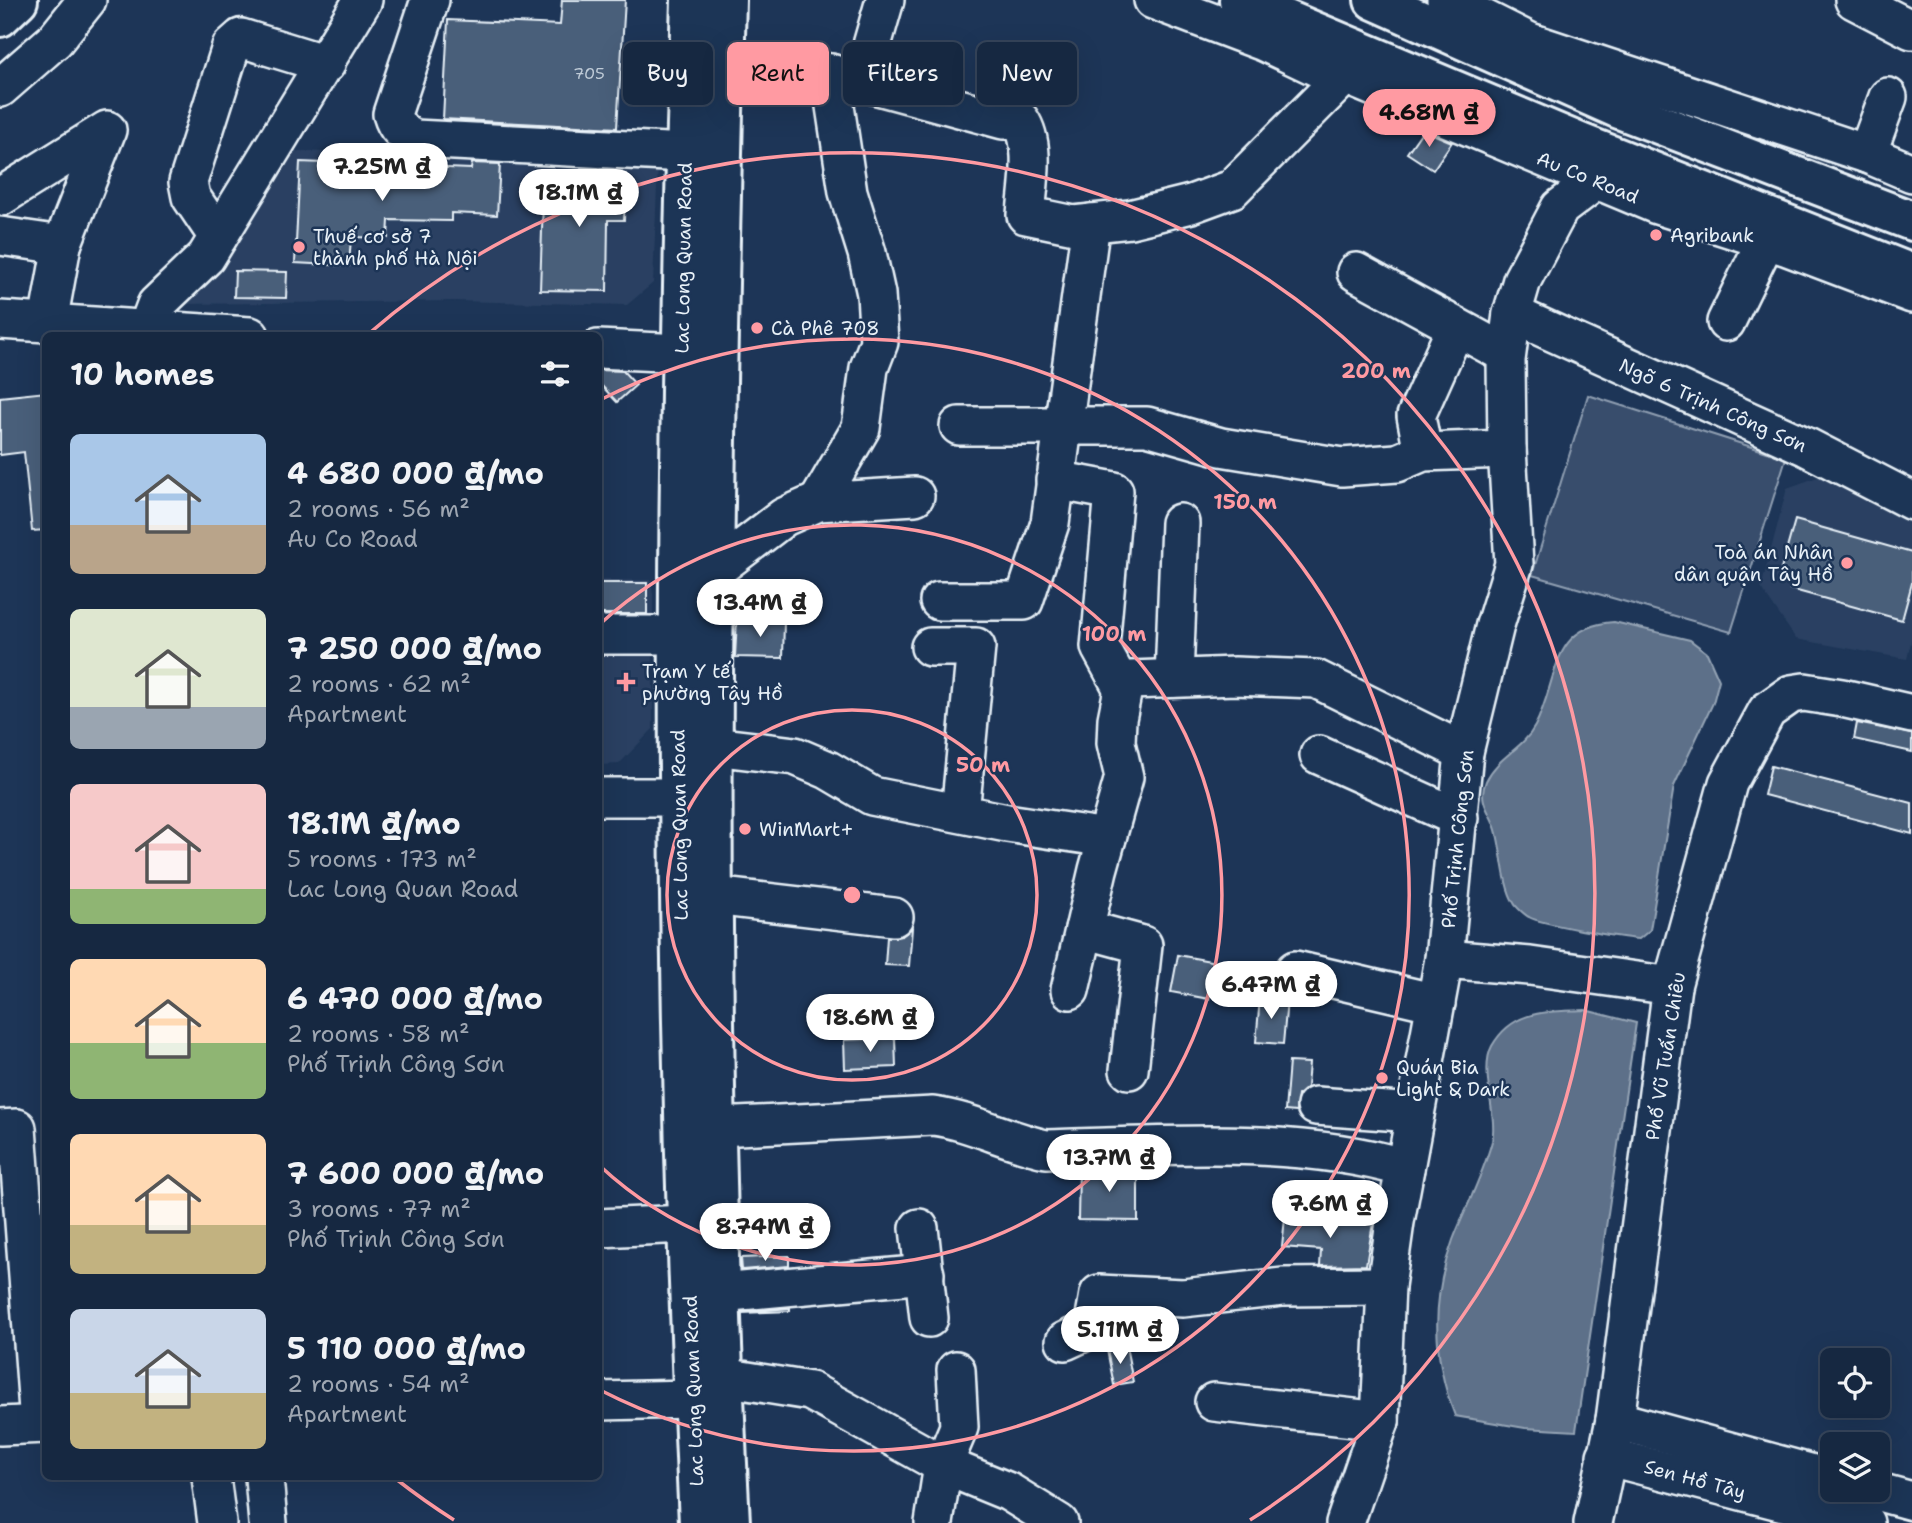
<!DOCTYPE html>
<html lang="en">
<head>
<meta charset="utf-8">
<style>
	body { margin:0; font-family:"Shantell Sans",sans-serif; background:#1f3048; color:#f1f3f6; height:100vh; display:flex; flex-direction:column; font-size:26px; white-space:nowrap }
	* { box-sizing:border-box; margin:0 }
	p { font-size:23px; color:#9ea6b1 }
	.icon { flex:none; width:38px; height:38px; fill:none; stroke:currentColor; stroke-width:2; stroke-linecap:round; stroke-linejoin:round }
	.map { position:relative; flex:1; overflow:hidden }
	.details { position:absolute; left:42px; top:332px; width:560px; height:1148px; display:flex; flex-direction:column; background:#162841; border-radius:10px; box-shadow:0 7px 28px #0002,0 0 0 2px #35445a }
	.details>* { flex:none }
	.guide { position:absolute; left:623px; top:42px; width:665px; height:63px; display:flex; gap:14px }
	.controls { position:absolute; left:1820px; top:1348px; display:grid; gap:14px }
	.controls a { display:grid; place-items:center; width:70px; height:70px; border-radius:10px; background:#162841; box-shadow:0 7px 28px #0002,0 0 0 2px #35445a; font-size:35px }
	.price { position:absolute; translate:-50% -60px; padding:0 16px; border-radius:24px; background:#fff; color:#222; font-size:23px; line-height:46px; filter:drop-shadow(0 2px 4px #0008) }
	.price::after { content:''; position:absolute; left:50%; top:42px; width:21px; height:16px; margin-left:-10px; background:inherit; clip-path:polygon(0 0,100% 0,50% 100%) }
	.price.active { background:#ff9aa2; color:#111 }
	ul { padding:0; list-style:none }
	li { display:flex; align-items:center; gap:21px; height:175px; padding:0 28px }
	li span { display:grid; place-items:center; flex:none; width:196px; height:140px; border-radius:10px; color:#555 }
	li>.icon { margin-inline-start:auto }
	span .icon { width:84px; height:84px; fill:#fffc; stroke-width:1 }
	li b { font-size:30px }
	h2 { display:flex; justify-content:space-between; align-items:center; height:84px; padding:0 28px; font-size:30px }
	.pill { padding:0 24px; border-radius:10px; background:#162841; box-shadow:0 7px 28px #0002,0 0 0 2px #35445a; font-size:24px; line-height:63px }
	.pill.active { background:#ff9aa2; color:#111 }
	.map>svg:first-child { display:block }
	.built { fill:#2a4162 }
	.green { fill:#374d6c; stroke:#909fb2; stroke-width:2 }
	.water { fill:#5d7089; stroke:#95a4b5; stroke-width:2 }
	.building { fill:#495e7a; stroke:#e8f1f8; stroke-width:2 }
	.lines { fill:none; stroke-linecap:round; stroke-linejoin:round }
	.minor-casing { stroke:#e8f1f8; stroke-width:42 }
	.major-casing { stroke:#e8f1f8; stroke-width:44 }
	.highway-casing { stroke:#e8f1f8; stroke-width:44 }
	.minor { stroke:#1d3557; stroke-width:37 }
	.major { stroke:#1d3557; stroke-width:38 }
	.highway { stroke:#1d3557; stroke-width:38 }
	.ring { fill:none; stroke:#ff9aa2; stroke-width:3.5 }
	.poi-dot { fill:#ff9aa2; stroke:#1d3557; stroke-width:2.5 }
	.labels { text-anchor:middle; stroke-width:5; stroke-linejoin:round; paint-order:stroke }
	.number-label { font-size:16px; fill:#c0ccd8 }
	.street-label { font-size:19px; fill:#e8f1f8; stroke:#1d3557 }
	.poi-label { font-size:19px; fill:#e8f1f8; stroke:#1d3557; text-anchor:start }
	.centre { fill:#ff9aa2; stroke:#1d3557; stroke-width:3.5 }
	.ring-label { font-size:21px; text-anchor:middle; font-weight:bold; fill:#ff9aa2; stroke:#1d3557; stroke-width:5; stroke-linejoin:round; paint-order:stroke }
</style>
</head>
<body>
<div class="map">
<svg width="1912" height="1523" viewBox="0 0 1912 1523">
	<rect width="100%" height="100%" fill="#1d3557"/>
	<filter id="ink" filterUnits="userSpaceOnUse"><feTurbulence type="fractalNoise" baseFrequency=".0143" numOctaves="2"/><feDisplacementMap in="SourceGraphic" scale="14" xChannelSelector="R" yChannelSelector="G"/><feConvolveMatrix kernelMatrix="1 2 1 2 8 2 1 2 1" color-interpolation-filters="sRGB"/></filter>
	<g filter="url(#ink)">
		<g class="built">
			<path d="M293 151 658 162 653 283 627 305 455 301 181 304 256 207Z"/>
			<path d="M1829 473 1912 524V638L1907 659 1796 639 1761 588 1787 488Z"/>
			<path d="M598 580H651L653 595V729L619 764 599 765Z"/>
		</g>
		<path class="green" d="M1588 395 1786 458 1731 632 1532 575Z"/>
		<g class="water">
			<path d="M1614 622 1690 640 1707 653 1719 680 1713 703 1674 786 1650 930 1639 939C1623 938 1540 924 1529 917 1525 915 1516 907 1514 903 1503 886 1502 850 1496 830 1491 812 1477 802 1486 781 1497 757 1523 749 1535 726 1559 680 1549 626 1614 622Z"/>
			<path d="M1585 1010 1636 1023 1576 1431 1525 1428 1455 1416C1432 1357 1431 1299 1453 1240 1466 1207 1483 1175 1492 1141 1498 1115 1479 1070 1492 1046 1513 1009 1547 1012 1585 1010Z"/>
		</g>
		<g class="building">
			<path d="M562 0H625L617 128 443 119 448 20 560 25Z"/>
			<path d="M1423 130 1452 142 1433 170 1407 153Z"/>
			<path d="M300 162 471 169 472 163 500 164 497 215 451 213V221L389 220 388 238 351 237 349 266 295 263Z"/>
			<path d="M544 171 626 174 624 220H608L607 291 540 290Z"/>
			<path d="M235 271 287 272 286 298 234 297Z"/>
			<path d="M598 370 623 371 636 385 617 402 598 382Z"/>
			<path d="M46 392V530L32 531 24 452 0 455V397Z"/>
			<path d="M1795 520 1912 553V583L1902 620 1790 589 1793 577 1780 573Z"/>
			<rect x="598" y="583" width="49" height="31"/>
			<path d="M737 619 784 621 783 658 735 657Z"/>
			<path d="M1857 723 1912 734V752L1854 739Z"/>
			<path d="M1771 766 1912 803V834L1764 795Z"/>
			<path d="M912 928 909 966 885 965 887 937 902 936Z"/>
			<path d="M1178 955 1216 962 1209 999 1171 992Z"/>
			<path d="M1260 998 1287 1000 1283 1044 1256 1042Z"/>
			<path d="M895 1038 896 1067 845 1069 844 1040Z"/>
			<path d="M1289 1062 1309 1063 1307 1087 1298 1095 1296 1112 1285 1111Z"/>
			<path d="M1138 1167V1221L1078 1220 1079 1169Z"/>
			<path d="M1285 1218 1373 1223 1366 1265 1320 1266 1321 1250 1282 1247Z"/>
			<path d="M789 1256V1266L742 1270 741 1258Z"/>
			<path d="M790 1308V1311L743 1313V1312Z"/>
			<path d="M1126 1346 1133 1382 1114 1385 1107 1350Z"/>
		</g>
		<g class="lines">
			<g class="minor-casing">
				<g id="minor">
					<path d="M430 0 392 114C396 128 402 133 415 139L686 153"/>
					<path d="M1153 0 1264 42 1321 69 1345 75 1657 205 1788 247 1912 294"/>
					<path d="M1446 0 1530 42 1867 154 1912 173"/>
					<path d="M1854 0 1912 30"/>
					<path d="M725 65 791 67 830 73 1003 120H1020C1037 145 1028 186 1026 215L1074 225 1130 219 1191 204 1232 189 1345 75"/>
					<path d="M862 80 885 0"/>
					<path d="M0 88 55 40 87 0"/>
					<path d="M1867 154 1888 97"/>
					<path d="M0 197 107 130 62 245"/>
					<path d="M0 236 62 245 48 322"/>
					<path d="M218 237 191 197 188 182 231 47 241 38 326 64"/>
					<path d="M1356 272 1506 354"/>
					<path d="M1512 314 1807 447 1912 501"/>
					<path d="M0 320 250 336"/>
					<path d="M1726 322 1766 240"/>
					<path d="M147 329 156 305 206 257 363 0"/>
					<path d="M598 349 681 353"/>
					<path d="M959 426H1147L1221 447 1342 467 1397 463 1423 452 1507 449"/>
					<path d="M1423 452 1416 416 1456 327"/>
					<path d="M1055 480 1114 491 1100 647 1123 689"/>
					<path d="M818 502 861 428 869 368 879 342 876 294 867 253 848 192 830 73"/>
					<path d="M716 569 784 517 818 502 915 496"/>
					<path d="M939 601H1024L1050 523 1091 223"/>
					<path d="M598 635H680"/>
					<path d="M930 647H976L960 813"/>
					<path d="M1174 678 1180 523"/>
					<path d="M713 746 795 756 828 770 872 796 1007 823 1107 838"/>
					<path d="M1319 755 1459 818"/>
					<path d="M598 797H711"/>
					<path d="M714 896 894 917"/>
					<path d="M1084 929 1143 945 1129 1070"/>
					<path d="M1444 959 1530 966 1672 986"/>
					<path d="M1295 970 1436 1003"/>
					<path d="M1070 990 1098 870 1124 777 1116 743 1117 719 1123 689 1131 680 1235 676 1316 679 1464 752"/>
					<path d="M1316 1106 1415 1113"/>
					<path d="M718 1127 933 1116C972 1121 1007 1141 1046 1149 1162 1146 1293 1135 1405 1168"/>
					<path d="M0 1129 17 1128 39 1424"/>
					<path d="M598 1228 687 1224"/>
					<path d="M919 1228 929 1318"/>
					<path d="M720 1293 925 1274"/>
					<path d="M1065 1341 1093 1328 1099 1294 1183 1298 1283 1287 1386 1286"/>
					<path d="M723 1377 810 1391 943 1465 1009 1492 1059 1523"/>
					<path d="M598 1401 693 1399"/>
					<path d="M1214 1402 1380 1421"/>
					<path d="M1615 1420 1832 1479"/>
					<path d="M0 1426 46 1424"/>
					<path d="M1606 1456 1865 1523"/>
					<path d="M211 1477 217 1523"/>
					<path d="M264 1477 268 1523"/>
					<path d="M1868 1489 1912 1501"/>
					<path d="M934 1523 943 1465 959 1427 956 1370"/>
					<path d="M1345 1523 1380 1421 1386 1286 1395 1222 1444 959 1464 752 1495 625 1514 564 1507 449 1506 360 1512 314 1522 280 1560 208 1597 180"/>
					<path d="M1593 1523 1615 1420 1672 986 1728 783 1767 711 1791 694 1804 692 1842 698 1912 714"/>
				</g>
			</g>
			<g class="major-casing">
				<g id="major">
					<path d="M691 0C673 507 674 1016 699 1523"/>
					<path d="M726 0C712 507 703 1016 730 1523"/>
					<path d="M1239 0 1580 143 1912 274"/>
					<path d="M1374 0 1617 108 1912 221"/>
				</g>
			</g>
			<g class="highway-casing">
				<path id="highway" d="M0 17 18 0"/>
			</g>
			<use href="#minor" class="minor"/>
			<use href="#major" class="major"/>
			<use href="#highway" class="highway"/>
		</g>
	</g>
	<g class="ring">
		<circle cx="852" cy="895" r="185"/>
		<path d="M600 624A370 370 0 1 1 600 1166"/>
		<path d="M600 400A556 556 0 1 1 600 1390"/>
		<path d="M454 1520A741 741 0 0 1 396 1479M366 336A741 741 0 1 1 1250 1520"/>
	</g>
	<g class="poi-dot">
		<circle cx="1656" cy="235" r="7"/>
		<circle cx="299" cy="247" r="7"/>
		<circle cx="757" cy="328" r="7"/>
		<circle cx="1847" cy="563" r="7"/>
		<path d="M622.5 671.5h7v7h7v7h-7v7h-7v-7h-7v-7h7z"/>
		<circle cx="745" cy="829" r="7"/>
		<circle cx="1382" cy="1078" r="7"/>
	</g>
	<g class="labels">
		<g class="number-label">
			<text x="589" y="79">705</text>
		</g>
		<g class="street-label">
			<text transform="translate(1588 177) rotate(22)" y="7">Au Co Road</text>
			<text transform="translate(683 258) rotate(-89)" y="7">Lac Long Quan Road</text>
			<text transform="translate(1713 405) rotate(24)" y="7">Ngõ 6 Trịnh Công Sơn</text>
			<text transform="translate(679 825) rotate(-91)" y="7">Lac Long Quan Road</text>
			<text transform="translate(1457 839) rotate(-84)" y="7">Phố Trịnh Công Sơn</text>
			<text transform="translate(1665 1056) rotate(-81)" y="7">Phố Vũ Tuấn Chiêu</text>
			<text transform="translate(693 1391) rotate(-92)" y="7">Lac Long Quan Road</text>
			<text transform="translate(1695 1479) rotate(15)" y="7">Sen Hồ Tây</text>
		</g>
		<g class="poi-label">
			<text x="1670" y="242">Agribank</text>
			<text x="313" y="243">Thuế cơ sở 7<tspan x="313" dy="22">thành phố Hà Nội</tspan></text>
			<text x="771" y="335">Cà Phê 708</text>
			<text x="1833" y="559" text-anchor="end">Toà án Nhân<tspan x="1833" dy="22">dân quận Tây Hồ</tspan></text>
			<text x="642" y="678">Trạm Y tế<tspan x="642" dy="22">phường Tây Hồ</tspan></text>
			<text x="759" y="836">WinMart+</text>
			<text x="1396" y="1074">Quán Bia<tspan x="1396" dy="22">Light &amp; Dark</tspan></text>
		</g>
	</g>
	<circle cx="852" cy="895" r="10" class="centre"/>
	<g class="ring-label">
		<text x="1376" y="378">200 m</text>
		<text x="1245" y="509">150 m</text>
		<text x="1114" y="641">100 m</text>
		<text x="983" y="772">50 m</text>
	</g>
</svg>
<div class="controls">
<a><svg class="icon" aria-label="locate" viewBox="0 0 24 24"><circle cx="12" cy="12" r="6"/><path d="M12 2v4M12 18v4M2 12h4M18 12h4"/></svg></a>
<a><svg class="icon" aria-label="layers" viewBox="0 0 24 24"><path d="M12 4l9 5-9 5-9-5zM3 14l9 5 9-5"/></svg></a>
</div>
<b class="price active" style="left:1429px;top:149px">4.68M ₫</b>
<b class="price" style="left:382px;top:203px">7.25M ₫</b>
<b class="price" style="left:579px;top:229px">18.1M ₫</b>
<b class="price" style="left:760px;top:639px">13.4M ₫</b>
<b class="price" style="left:1271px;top:1021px">6.47M ₫</b>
<b class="price" style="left:870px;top:1054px">18.6M ₫</b>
<b class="price" style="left:1109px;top:1194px">13.7M ₫</b>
<b class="price" style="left:1330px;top:1240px">7.6M ₫</b>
<b class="price" style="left:765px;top:1263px">8.74M ₫</b>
<b class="price" style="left:1120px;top:1366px">5.11M ₫</b>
<div class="guide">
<a class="pill">Buy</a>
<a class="pill active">Rent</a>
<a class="pill">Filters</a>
<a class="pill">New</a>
</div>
<section class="details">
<h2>10 homes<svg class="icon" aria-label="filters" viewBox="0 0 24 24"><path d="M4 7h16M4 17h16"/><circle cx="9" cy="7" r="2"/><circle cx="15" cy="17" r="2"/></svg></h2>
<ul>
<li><span style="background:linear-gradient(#a9c7e8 65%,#b9a48a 0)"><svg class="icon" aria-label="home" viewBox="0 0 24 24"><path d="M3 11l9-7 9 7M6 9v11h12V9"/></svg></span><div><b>4 680 000 ₫/mo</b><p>2 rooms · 56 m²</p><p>Au Co Road</p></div></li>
<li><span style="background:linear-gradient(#dfe7d0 70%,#9aa5b1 0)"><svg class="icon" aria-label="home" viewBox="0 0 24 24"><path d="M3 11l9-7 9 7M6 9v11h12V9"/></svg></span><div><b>7 250 000 ₫/mo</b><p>2 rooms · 62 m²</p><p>Apartment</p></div></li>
<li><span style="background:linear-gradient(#f6c9c9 75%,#8fb573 0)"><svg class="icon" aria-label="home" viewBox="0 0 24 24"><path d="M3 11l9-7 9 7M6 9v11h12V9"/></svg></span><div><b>18.1M ₫/mo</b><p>5 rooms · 173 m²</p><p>Lac Long Quan Road</p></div></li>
<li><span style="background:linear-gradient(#ffd9b3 60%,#8fb573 0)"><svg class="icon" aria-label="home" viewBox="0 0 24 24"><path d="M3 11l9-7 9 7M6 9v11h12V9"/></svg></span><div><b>6 470 000 ₫/mo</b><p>2 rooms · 58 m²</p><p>Phố Trịnh Công Sơn</p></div></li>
<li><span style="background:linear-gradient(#ffd9b3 65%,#c2b280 0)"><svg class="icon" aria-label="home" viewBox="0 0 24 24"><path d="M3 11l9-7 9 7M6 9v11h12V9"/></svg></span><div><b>7 600 000 ₫/mo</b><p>3 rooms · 77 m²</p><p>Phố Trịnh Công Sơn</p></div></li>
<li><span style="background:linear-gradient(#c9d6e8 60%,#c2b280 0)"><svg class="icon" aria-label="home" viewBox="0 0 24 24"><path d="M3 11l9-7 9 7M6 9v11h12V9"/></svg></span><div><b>5 110 000 ₫/mo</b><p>2 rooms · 54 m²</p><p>Apartment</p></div></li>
</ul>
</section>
</div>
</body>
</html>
